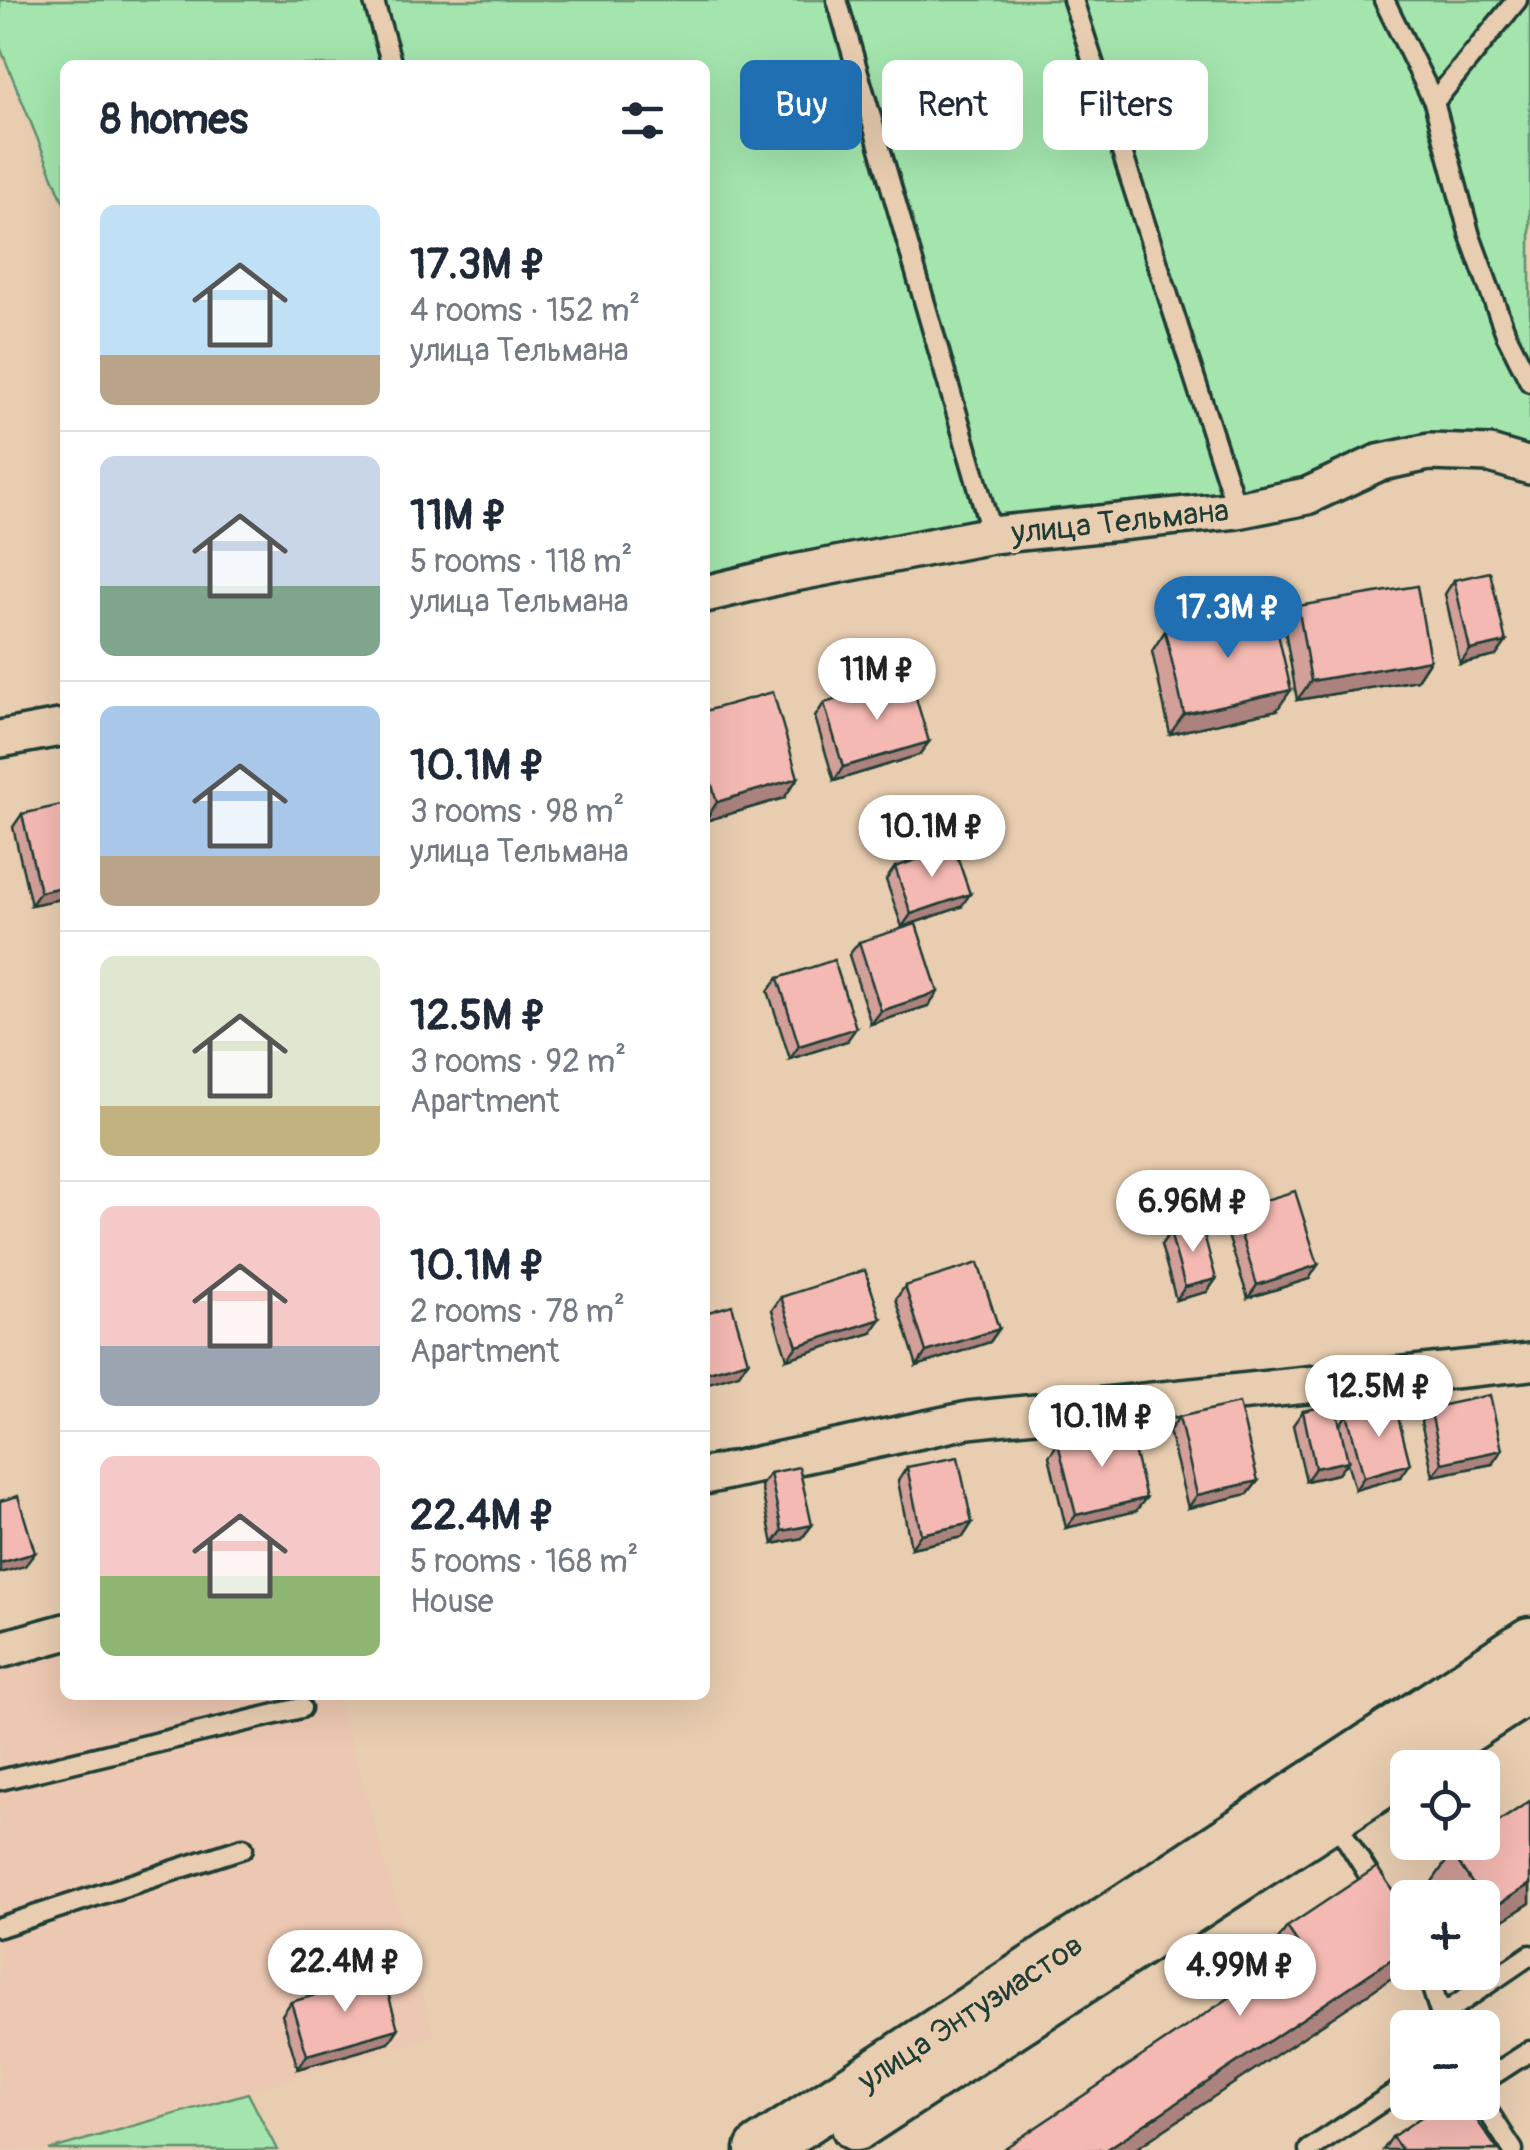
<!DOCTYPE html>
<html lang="en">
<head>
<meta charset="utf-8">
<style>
	body { margin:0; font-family:Pangolin,sans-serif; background:#f2f2f3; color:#1f2937; height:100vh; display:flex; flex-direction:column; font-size:38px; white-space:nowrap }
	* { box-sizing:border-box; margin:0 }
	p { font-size:32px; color:#747a83 }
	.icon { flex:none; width:55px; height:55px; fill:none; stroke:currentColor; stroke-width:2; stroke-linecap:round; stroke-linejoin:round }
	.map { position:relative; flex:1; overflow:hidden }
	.side { position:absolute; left:60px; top:60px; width:650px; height:1640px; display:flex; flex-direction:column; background:#fff; border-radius:15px; box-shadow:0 10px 40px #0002 }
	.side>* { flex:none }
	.hud { position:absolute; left:740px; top:60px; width:640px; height:90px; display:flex; gap:20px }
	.tools { position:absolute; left:1390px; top:1750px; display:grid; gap:20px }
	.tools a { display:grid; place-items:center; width:110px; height:110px; border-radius:15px; background:#fff; box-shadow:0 10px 40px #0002; font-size:50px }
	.price { position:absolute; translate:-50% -85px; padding:0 22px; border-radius:35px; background:#fff; color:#222; font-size:32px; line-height:65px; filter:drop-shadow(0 2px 5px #0008) }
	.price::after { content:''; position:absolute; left:50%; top:60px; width:30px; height:22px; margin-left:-15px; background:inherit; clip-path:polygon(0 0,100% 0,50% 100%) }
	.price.current { background:#1f6fb2; color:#fff }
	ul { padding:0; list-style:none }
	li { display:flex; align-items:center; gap:30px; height:250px; padding:0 40px }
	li+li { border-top:2px solid #e0e1e3 }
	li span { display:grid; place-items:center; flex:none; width:280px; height:200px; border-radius:15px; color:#555 }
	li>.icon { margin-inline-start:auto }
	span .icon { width:120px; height:120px; fill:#fffc; stroke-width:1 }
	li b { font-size:42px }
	h2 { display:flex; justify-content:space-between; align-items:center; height:120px; padding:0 40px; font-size:42px }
	.chip { padding:0 35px; border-radius:15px; background:#fff; box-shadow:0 10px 40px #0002; font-size:35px; line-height:90px }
	.chip.current { background:#1f6fb2; color:#fff }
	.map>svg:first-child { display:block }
	.built { fill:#ecc7b1 }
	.green { fill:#a4e5ae; stroke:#629171; stroke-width:2.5 }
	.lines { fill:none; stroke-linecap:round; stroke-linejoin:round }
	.service-casing { stroke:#1f3d34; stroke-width:25 }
	.minor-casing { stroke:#1f3d34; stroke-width:42 }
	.secondary-casing { stroke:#1f3d34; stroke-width:55 }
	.service { stroke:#e8cdb0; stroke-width:18 }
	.minor { stroke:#e8cdb0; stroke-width:35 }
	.secondary { stroke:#e8cdb0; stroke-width:48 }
	.wall { fill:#d29f99; stroke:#1f3d34; stroke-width:2.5 }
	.shaded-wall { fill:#ab827d; stroke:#1f3d34; stroke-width:2.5 }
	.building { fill:#f4b9b2; stroke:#1f3d34; stroke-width:2.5 }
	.labels { text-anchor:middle; stroke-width:8; stroke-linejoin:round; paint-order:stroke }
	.street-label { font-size:32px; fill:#1f3d34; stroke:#e8cdb0 }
</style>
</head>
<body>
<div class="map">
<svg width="1530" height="2150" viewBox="0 0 1530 2150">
	<rect width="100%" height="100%" fill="#e8cdb0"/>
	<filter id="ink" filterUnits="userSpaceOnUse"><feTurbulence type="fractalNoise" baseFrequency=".01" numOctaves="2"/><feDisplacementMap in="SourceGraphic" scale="20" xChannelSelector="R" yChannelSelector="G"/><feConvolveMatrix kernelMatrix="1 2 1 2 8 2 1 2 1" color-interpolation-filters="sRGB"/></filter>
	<g filter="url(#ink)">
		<path class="built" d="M65 1632V1695H337L434 2036 49 2150H0V1650Z"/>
		<g class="green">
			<path d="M0 0H1530V466L1490 454 1307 496 705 594V65H65V206L0 47Z"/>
			<path d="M248 2093 277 2150H49Z"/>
		</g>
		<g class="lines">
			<g class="service-casing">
				<g id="service">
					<path d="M837 0 992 535"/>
					<path d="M1073 0 1237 510"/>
					<path d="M1384 0 1434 102 1470 236 1506 334 1530 382"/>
					<path d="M374 2 392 65"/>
					<path d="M1434 102 1517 0"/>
					<path d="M0 1780 301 1708"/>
					<path d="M1332 1816 1379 1891"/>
					<path d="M0 1927 243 1848"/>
					<path d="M1427 1972 1445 2028"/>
					<path d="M1442 2015 1530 1955"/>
					<path d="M1482 2082 1530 2051"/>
					<path d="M1482 2102 1513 2150"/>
					<path d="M1309 2150 1408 2084"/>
				</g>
			</g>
			<g class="minor-casing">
				<g id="minor">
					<path d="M705 594 784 575 992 535 1237 510 1307 496 1378 463 1429 452 1490 454 1530 466"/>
					<path d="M0 739 65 727"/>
					<path d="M705 1476 968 1420 1530 1362"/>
					<path d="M0 1650 65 1632"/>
				</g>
			</g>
			<g class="secondary-casing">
				<g id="secondary">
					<path d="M856 2126 1530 1687"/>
					<path d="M760 2150 1530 1642"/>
				</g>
			</g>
			<use href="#service" class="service"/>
			<use href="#minor" class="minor"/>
			<use href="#secondary" class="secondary"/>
		</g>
		<g class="wall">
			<path d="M1454 580 1506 642 1496 656 1460 664 1445 594Z"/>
			<path d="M1298 606 1430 660 1417 680 1297 700 1284 625Z"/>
			<path d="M1165 631 1277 710 1170 734 1152 651Z"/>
			<path d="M824 703 919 755 834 781 815 717Z"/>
			<path d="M705 711 784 798 705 821Z"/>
			<path d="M22 814 65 898 31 905 13 827Z"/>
			<path d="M895 867 961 907 902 927 886 880Z"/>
			<path d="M859 942 928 1006 871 1024 849 955Z"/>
			<path d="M778 978 847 1041 790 1059 768 991Z"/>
			<path d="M1233 1210 1309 1279 1248 1298 1224 1223Z"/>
			<path d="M1170 1232 1216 1279 1207 1292 1176 1300 1161 1245Z"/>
			<path d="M905 1286 999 1329 990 1342 917 1366 896 1299Z"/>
			<path d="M781 1297 871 1333 787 1359 772 1310Z"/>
			<path d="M1430 1408 1492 1464 1433 1476 1421 1422Z"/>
			<path d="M1303 1411 1340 1425 1347 1414 1401 1477 1355 1490 1347 1462 1338 1474 1306 1481 1293 1425Z"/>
			<path d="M1179 1417 1258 1481 1248 1494 1188 1508 1169 1431Z"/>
			<path d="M1058 1443 1136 1511 1066 1528 1049 1456Z"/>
			<path d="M907 1467 972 1523 963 1537 911 1548 898 1481Z"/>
			<path d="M770 1473 812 1525 802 1538 773 1544 761 1486Z"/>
			<path d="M1530 1801V1903L1482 1934V1898H1433L1427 1889 1452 1853Z"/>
			<path d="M1408 1913V1961L1399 1973 1269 1972 1262 1963 1287 1927Z"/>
			<path d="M291 2002 398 2029 389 2043 298 2069 282 2015Z"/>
			<path d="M1392 2137 1498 2150H1383Z"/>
		</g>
		<g class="shaded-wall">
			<path d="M1506 642 1496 656 1460 664 1470 650Z"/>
			<path d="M1430 660 1417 680 1297 700 1311 681Z"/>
			<path d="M1291 690 1277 710 1170 734 1184 714Z"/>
			<path d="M929 742 919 755 834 781 843 767Z"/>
			<path d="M798 778 784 798 705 821 717 802Z"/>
			<path d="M65 886V898L31 905 40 892Z"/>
			<path d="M970 894 961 907 902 927 911 914Z"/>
			<path d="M938 992 928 1006 871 1024 881 1011Z"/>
			<path d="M856 1028 847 1041 790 1059 799 1046Z"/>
			<path d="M1318 1265 1309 1279 1248 1298 1257 1285Z"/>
			<path d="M1216 1279 1207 1292 1176 1300 1185 1287Z"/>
			<path d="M881 1319 871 1333 787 1359 797 1346Z"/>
			<path d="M999 1329 990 1342 917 1366 926 1352Z"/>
			<path d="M748 1361 739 1374 705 1384V1373Z"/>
			<path d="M1502 1450 1492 1464 1433 1476 1442 1463Z"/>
			<path d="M1348 1461 1338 1474 1306 1481 1315 1468Z"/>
			<path d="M1410 1464 1401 1477 1355 1490 1364 1477Z"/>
			<path d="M1258 1481 1248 1494 1188 1508 1197 1495Z"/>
			<path d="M1146 1498 1136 1511 1066 1528 1076 1515Z"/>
			<path d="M972 1523 963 1537 911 1548 921 1534Z"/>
			<path d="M812 1525 802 1538 773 1544 782 1531Z"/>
			<path d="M35 1553 25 1566 0 1573V1563Z"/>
			<path d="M1530 1884V1903L1482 1934V1920L1490 1910Z"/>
			<path d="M1408 1948V1961L1399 1973 1134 2150H1106Z"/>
			<path d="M398 2029 389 2043 298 2069 307 2055Z"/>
		</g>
		<g class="building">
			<path d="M1490 572 1506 642 1470 650 1454 580Z"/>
			<path d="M1417 586 1430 660 1311 681 1298 606Z"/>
			<path d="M1272 608 1291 690 1184 714 1165 631Z"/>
			<path d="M910 678 929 742 843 767 824 703Z"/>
			<path d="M773 692 798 778 717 802 705 761V711Z"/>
			<path d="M65 804V886L40 892 22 814Z"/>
			<path d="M954 847 970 894 911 914 895 867Z"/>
			<path d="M916 924 938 992 881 1011 859 942Z"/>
			<path d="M834 960 856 1028 799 1046 778 978Z"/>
			<path d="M1295 1191 1318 1265 1257 1285 1233 1210Z"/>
			<path d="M1201 1223 1216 1279 1185 1287 1170 1232Z"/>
			<path d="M978 1263 999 1329 926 1352 905 1286Z"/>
			<path d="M865 1270 881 1319 797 1346 781 1297Z"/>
			<path d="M732 1305 748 1361 705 1373V1313Z"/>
			<path d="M1490 1395 1502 1450 1442 1463 1430 1408Z"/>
			<path d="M1239 1403 1258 1481 1197 1495 1179 1417Z"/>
			<path d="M1335 1404 1348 1461 1315 1468 1303 1411Z"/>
			<path d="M1395 1405 1410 1464 1364 1477 1347 1414Z"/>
			<path d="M1128 1426 1146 1498 1076 1515 1058 1443Z"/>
			<path d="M958 1457 972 1523 921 1534 907 1467Z"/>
			<path d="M799 1467 812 1525 782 1531 770 1473Z"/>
			<path d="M18 1496 35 1553 0 1563V1501Z"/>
			<path d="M1530 1801V1884L1490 1910 1452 1853 1468 1842H1482V1833Z"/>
			<path d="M1377 1867 1408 1913V1948L1106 2150H1002L1302 1949 1287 1927Z"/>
			<path d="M383 1975 398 2029 307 2055 291 2002Z"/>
			<path d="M1443 2102H1464L1498 2150H1402L1392 2137Z"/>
		</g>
	</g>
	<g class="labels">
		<g class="street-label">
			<text transform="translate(1120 521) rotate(-6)" y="11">улица Тельмана</text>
			<text transform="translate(970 2012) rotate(-33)" y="11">улица Энтузиастов</text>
		</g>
	</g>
</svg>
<div class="tools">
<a><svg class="icon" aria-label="locate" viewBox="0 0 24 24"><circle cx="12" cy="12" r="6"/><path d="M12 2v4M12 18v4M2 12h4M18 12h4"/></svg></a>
<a>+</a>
<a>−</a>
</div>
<b class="price current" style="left:1228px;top:661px">17.3M ₽</b>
<b class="price" style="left:877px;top:723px">11M ₽</b>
<b class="price" style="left:932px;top:880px">10.1M ₽</b>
<b class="price" style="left:1193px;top:1255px">6.96M ₽</b>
<b class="price" style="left:1379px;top:1440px">12.5M ₽</b>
<b class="price" style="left:1102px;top:1470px">10.1M ₽</b>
<b class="price" style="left:345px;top:2015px">22.4M ₽</b>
<b class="price" style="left:1240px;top:2019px">4.99M ₽</b>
<div class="hud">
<a class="chip current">Buy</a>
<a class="chip">Rent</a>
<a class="chip">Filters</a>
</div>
<section class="side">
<h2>8 homes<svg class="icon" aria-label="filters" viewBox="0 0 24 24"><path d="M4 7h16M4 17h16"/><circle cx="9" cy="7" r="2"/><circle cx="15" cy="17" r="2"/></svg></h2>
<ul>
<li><span style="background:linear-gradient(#bfe0f5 75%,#b9a48a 0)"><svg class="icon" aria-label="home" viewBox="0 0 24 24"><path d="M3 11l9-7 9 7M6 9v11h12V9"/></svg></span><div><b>17.3M ₽</b><p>4 rooms · 152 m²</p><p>улица Тельмана</p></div></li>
<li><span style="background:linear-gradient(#c9d6e8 65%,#7fa58c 0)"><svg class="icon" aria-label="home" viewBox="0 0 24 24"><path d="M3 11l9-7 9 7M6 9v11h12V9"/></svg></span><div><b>11M ₽</b><p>5 rooms · 118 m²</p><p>улица Тельмана</p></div></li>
<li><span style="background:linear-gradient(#a9c7e8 75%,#b9a48a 0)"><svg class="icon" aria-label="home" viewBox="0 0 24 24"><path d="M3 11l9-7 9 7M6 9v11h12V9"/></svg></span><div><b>10.1M ₽</b><p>3 rooms · 98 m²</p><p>улица Тельмана</p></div></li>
<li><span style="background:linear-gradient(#dfe7d0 75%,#c2b280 0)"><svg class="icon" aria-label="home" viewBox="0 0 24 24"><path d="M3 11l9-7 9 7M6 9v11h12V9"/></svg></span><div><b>12.5M ₽</b><p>3 rooms · 92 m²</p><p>Apartment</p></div></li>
<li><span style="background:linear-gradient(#f6c9c9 70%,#9aa5b1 0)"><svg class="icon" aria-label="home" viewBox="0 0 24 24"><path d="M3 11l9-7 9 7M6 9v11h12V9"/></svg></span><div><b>10.1M ₽</b><p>2 rooms · 78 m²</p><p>Apartment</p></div></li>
<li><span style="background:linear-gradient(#f6c9c9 60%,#8fb573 0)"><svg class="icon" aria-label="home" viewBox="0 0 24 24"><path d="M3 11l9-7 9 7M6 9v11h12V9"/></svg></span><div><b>22.4M ₽</b><p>5 rooms · 168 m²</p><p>House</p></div></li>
</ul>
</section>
</div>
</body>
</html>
